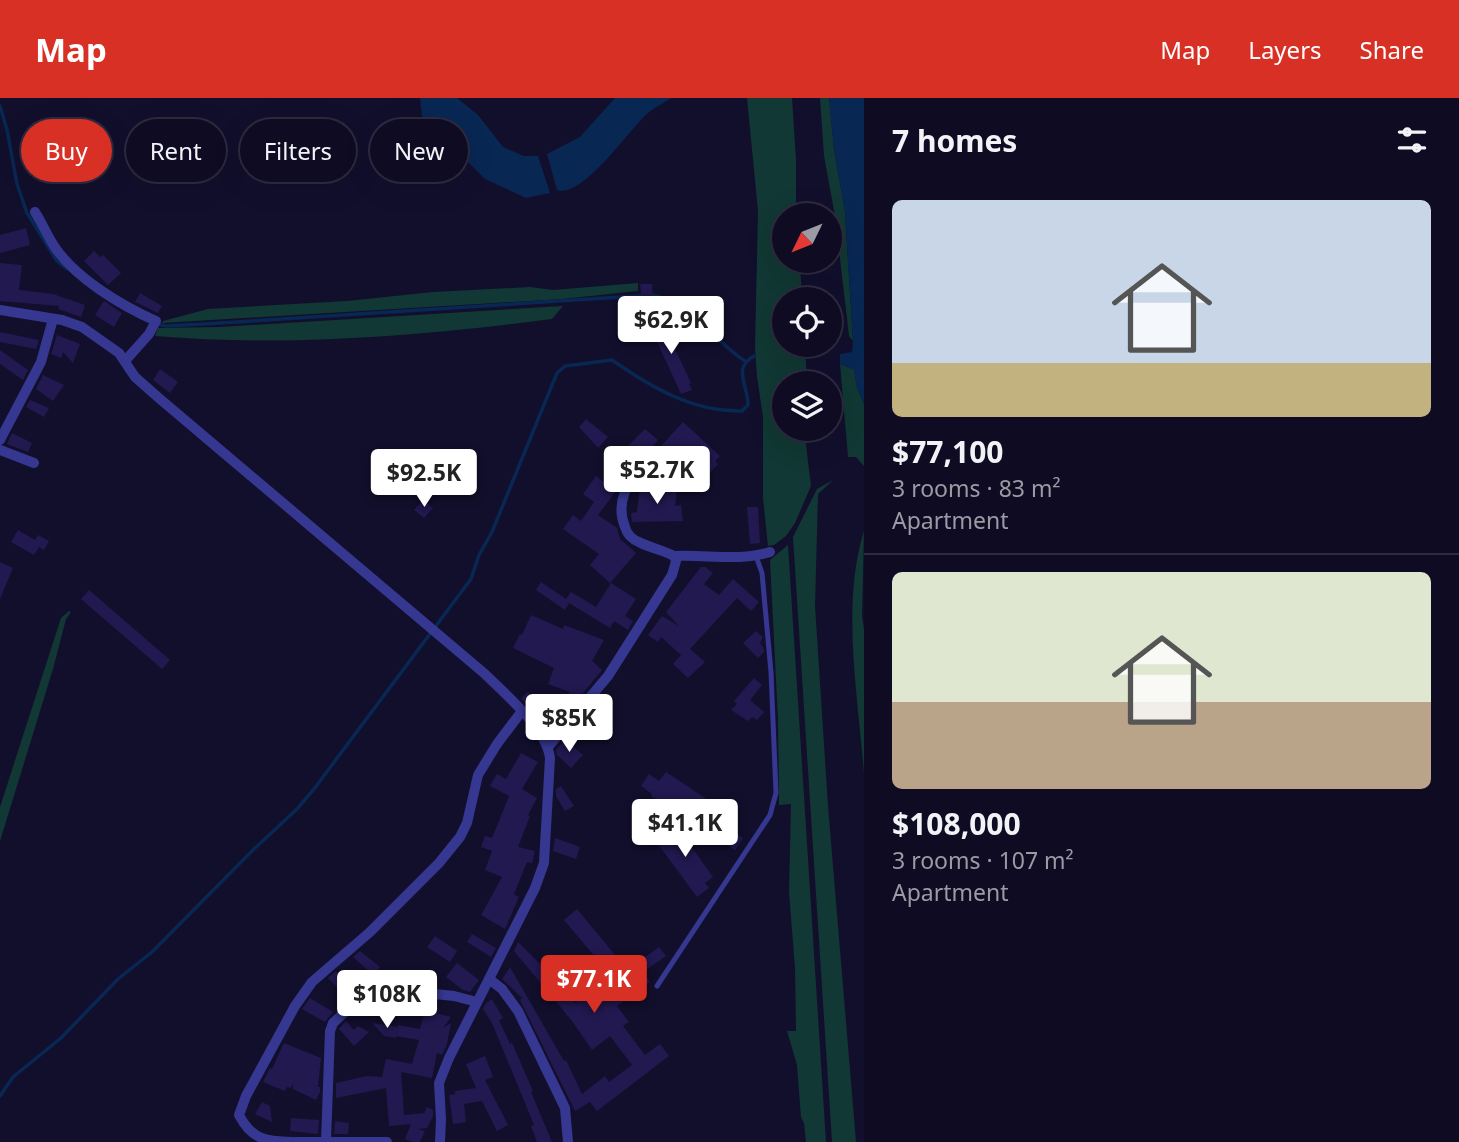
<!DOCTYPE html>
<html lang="en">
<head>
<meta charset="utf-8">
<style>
	body { margin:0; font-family:"Noto Sans",sans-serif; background:#17142a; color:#f1f3f6; height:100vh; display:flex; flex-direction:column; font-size:26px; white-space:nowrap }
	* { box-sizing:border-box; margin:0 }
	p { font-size:23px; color:#9b9ba5 }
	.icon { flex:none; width:38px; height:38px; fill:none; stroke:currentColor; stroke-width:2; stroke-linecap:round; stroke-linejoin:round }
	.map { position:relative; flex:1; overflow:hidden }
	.side { display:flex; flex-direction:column; background:#0e0b22; width:595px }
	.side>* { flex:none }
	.banner { position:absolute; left:21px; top:21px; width:665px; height:63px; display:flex; gap:14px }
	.needle { width:46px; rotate:227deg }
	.fabs { position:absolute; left:772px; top:105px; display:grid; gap:14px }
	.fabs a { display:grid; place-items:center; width:70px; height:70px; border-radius:50%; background:#0e0b22; box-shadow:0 7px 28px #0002,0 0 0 2px #2e2b40; font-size:35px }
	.price { position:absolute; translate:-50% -60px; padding:0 16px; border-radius:7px; background:#fff; color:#222; font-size:23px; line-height:46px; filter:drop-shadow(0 2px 4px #0008) }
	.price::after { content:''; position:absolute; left:50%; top:42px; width:21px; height:16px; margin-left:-10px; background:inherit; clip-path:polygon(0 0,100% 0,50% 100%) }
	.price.on { background:#d93025; color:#fff }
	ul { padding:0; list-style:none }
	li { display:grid; align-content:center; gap:14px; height:371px; padding:0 28px }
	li+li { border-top:2px solid #2e2b40 }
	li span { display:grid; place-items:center; height:217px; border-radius:10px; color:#555 }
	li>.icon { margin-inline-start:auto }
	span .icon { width:126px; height:126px; fill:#fffc; stroke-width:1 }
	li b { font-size:30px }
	h2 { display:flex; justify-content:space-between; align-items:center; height:84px; padding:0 28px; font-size:30px }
	.pill { padding:0 24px; border-radius:32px; background:#0e0b22; box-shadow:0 7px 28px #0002,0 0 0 2px #2e2b40; font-size:24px; line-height:63px }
	.pill.on { background:#d93025; color:#fff }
	header { display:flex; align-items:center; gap:42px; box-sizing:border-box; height:98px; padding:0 35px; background:#d93025; color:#fff }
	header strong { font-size:33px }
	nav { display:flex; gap:38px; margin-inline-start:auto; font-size:24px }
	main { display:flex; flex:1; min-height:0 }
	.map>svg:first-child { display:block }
	.green { fill:#113834 }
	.water { fill:#082753 }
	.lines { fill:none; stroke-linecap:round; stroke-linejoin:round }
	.stream { stroke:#082753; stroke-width:3.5 }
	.building { fill:#211950 }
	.service { stroke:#363790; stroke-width:5 }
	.minor { stroke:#363790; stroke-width:10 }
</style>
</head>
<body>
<header>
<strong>Map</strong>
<nav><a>Map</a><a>Layers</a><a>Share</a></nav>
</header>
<main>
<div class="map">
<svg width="864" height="1044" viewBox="0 0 864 1044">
	<rect width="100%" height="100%" fill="#120f2d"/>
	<g class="green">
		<path d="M747 0H792L796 62V117H784V163H800L802 201H784V247H805L807 285H784V331H804L811 388 795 425 786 438 774 447 768 448 763 400V319L757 279 755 250 758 113Z"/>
		<path d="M820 0H829L834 51 845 114 853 243 849 238 835 118 824 58Z"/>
		<path d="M638 185V193L562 201 162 225 163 223 208 211 347 203 433 194 530 189 553 192Z"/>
		<path d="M563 208 552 221C420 238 287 249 155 238L158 230 220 229Z"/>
		<path d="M840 266 854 272 857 289 864 306V368L856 359H848Z"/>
		<path d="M833 382 818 396 815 508 828 708 856 1044H832L793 439 817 391Z"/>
		<path d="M864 433 862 518 864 531V675C858 599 841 505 864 433Z"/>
		<path d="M788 447 826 1044H806L804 1025 801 1019 797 967 787 933H796L795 870 789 794 791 706 779 707 778 622 770 462Z"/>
		<path d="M69 513 71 514 66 521 53 571 0 743V709L61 520Z"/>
	</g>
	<g class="water">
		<path d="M420 0H457L478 17 503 49 524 58H538L550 95 526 100 485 81 422 18Z"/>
		<path d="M615 0H671C664 5 655 9 648 15 630 30 583 101 557 92L547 56 580 39Z"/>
		<path d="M829 0H864V306L857 289 854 272 840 266V256L852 254 853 243 845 115 834 51Z"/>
	</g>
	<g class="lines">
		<g class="stream">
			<path d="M0 8 7 32 17 86 27 115 57 163 67 171"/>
			<path d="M156 226 166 228 220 225 652 197C693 204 712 242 745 263"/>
			<path d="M0 998 13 979 61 940 118 881 152 854 253 752 297 711 314 691 471 481 479 457 492 434 557 275 565 268 612 262C651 289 692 314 742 313L748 307C748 287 732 270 754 258"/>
		</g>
	</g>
	<g class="building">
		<path d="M26 130 30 147 0 155V137Z"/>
		<path d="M94 153 100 159 103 157 121 175 108 187 84 163Z"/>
		<path d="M0 165 22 167 19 192 53 196 85 207 81 219 58 211 59 208 0 203Z"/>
		<path d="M640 186H652L653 205H642Z"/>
		<path d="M140 195 162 208 158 215 135 204Z"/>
		<path d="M104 203 122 215 114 229 95 217Z"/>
		<path d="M661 221 691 285 689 286 692 292 681 296 649 226Z"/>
		<path d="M0 234 39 242 36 251 0 244Z"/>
		<path d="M57 237 80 246 73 265 63 254 61 260 51 256Z"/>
		<path d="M0 252 28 272 23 282 0 266Z"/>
		<path d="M160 271 178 284 170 295 153 282Z"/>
		<path d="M43 277 64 287 53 303 36 291Z"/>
		<path d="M30 302 49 310 44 319 26 309Z"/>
		<path d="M586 321 608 339 598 350 579 329Z"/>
		<path d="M683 324 720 358 715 363 718 366 704 381 673 352 670 356 661 348Z"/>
		<path d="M645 331 658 342 652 349 643 351 628 372H625L620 367 628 358 623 353Z"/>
		<path d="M12 335 32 345 28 354 7 346Z"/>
		<path d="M596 378 616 393 598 417 617 430 620 441 636 455 610 485 590 467 599 456 563 431 573 417 581 423 594 404 583 396Z"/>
		<path d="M640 387 677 392 675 408 681 407 683 423 632 424 631 415 637 414Z"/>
		<path d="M423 402 433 410 424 420 414 412Z"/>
		<path d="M747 409H758L760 445 750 446Z"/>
		<path d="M18 432 35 442 38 437 49 443 44 452 39 449 34 457 11 444Z"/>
		<path d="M0 464 13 470 0 501Z"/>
		<path d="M701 469H705L713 475 704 486 719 497 733 481 759 504 751 513 737 500 690 551 705 564 688 580 673 566 681 557 661 539 658 544 648 537 662 518 679 528 666 514Z"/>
		<path d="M541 484 566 501 571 494 596 509 611 485 636 501 625 518 633 523 628 532 614 523 610 530 569 505 565 512 536 492Z"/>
		<path d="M89 492 170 562 162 571 81 501Z"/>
		<path d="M531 517 563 531 564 527 604 542 592 563 602 572 549 636 521 600 528 594 548 619 570 594 548 586 554 570 513 550 520 536 522 537Z"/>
		<path d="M756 533 763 539 760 545 763 549 764 554 758 560 743 545Z"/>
		<path d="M754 580 762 587 750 602 764 614 757 622 752 619 748 623 731 612 737 606 734 603Z"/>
		<path d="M565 641 583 657 571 670 557 657 556 652Z"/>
		<path d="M521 655 538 664 522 691 537 700 528 717 530 718 518 749 535 753 532 765 527 764 514 796 519 799 505 831 481 817 502 779 485 772 492 753 481 749 485 738 492 740 509 698 490 688 497 676 506 681Z"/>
		<path d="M666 674 738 722 731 732 743 740 735 752 723 743 722 746 651 698 652 696 641 688 649 676 659 683Z"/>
		<path d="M561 688 574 708 565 713 556 698V691Z"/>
		<path d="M673 723 713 779 705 785 709 790 697 799 658 746 664 742 658 734Z"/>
		<path d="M555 740 580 749 576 761 553 753Z"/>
		<path d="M577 811 625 869 635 863 637 865 659 849 666 858 643 874 650 884 617 908 629 924 623 928 645 957 660 946 669 958 597 1013 590 1004 575 1013 520 902 522 900 502 881 510 869 564 963 566 962 582 996 605 978 609 984 632 967 610 938 592 952 572 923 514 853 518 844 542 868 544 866 575 905 612 879 564 822Z"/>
		<path d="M472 836 496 850 491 859 467 844Z"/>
		<path d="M435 838 457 853 450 864 427 849Z"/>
		<path d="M360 853 380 869 373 877 353 859Z"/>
		<path d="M457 865 479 882 470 894 463 892 446 879Z"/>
		<path d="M389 872 426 876 425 887 413 889 388 886Z"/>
		<path d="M336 873 356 893 348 901 328 880Z"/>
		<path d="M310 900 333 914 325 924 302 911Z"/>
		<path d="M492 901 503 920 498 923 499 922 510 946 512 945 533 993 531 994 552 1044H537L531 1028 534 1027 492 925 483 911 486 905Z"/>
		<path d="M425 912 451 919 443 930 451 925 447 946 442 957 437 955 432 980 401 974 404 1017 424 1015 427 1009 433 1012V1018L427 1030 418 1031 425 1033 420 1044H412L405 1041 411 1026 389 1028 386 990 336 1000V985L367 978 382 979 386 961 412 966 419 942 396 938 398 927 420 931Z"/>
		<path d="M346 923 354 932 358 928 369 934 354 948 339 931Z"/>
		<path d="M372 925 398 929 396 940 384 938Z"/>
		<path d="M284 945 321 960 318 989H320V994L316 1002 293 991V986L291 990 287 989 285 993 263 984 270 970 272 971Z"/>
		<path d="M485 958 493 979 485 982 508 1027 497 1033 482 1003 464 1006 466 1024 453 1026 449 997 455 996V993L476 990 466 966Z"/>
		<path d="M262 1004 270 1008 272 1024 255 1016Z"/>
		<path d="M291 1020 319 1022 318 1036 290 1033Z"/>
		<path d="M335 1023 349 1025 348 1036H334Z"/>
	</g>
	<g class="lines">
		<path class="service" d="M657 888 770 717 776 695 771 574 762 475 756 458"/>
		<g class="minor">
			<path d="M35 114C42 125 47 137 54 148 75 180 122 208 156 223L149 236 125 263"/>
			<path d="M0 212 62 222 82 229 119 255 135 279 160 301 485 576C506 597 546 630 550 660L544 765 535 790 449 960 439 985 441 1021 440 1044"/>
			<path d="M0 342 41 264 53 221"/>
			<path d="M0 352 34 365"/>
			<path d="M674 458C706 456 739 464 770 454"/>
			<path d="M548 649 608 578 672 477 676 463 674 458C663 452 650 450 639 444 631 441 627 436 625 429 613 400 633 379 649 356"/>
			<path d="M489 881 502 891 518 913 549 977 565 1010 568 1044"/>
			<path d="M326 1043 330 933 333 925 345 914 384 902 425 895 454 898 477 904"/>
			<path d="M292 1044C266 1043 252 1042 239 1017L246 998 295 908 312 884 370 834 439 765 460 739 467 725 478 677 497 646 522 613"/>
			<path d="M295 1044H387"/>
		</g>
	</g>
</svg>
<div class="fabs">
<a><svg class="needle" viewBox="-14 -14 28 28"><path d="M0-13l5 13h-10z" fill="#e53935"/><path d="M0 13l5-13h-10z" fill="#9b9ba5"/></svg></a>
<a><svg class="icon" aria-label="locate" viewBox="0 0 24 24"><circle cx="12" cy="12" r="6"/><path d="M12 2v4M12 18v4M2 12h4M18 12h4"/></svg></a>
<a><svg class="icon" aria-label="layers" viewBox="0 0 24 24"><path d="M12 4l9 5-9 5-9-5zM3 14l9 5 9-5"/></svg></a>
</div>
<b class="price" style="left:671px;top:258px">$62.9K</b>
<b class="price" style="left:657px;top:408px">$52.7K</b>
<b class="price" style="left:424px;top:411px">$92.5K</b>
<b class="price" style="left:569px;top:656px">$85K</b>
<b class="price" style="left:685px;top:761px">$41.1K</b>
<b class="price on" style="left:594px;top:917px">$77.1K</b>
<b class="price" style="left:387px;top:932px">$108K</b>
<div class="banner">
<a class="pill on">Buy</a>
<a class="pill">Rent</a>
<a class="pill">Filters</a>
<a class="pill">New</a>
</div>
</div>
<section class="side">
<h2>7 homes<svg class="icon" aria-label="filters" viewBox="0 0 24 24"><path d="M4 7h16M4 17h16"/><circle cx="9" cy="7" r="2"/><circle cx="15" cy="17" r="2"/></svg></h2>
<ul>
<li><span style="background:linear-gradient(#c9d6e8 75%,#c2b280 0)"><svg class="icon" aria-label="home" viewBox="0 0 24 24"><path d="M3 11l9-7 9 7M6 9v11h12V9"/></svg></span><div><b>$77,100</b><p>3 rooms · 83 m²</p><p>Apartment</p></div></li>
<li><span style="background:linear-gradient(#dfe7d0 60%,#b9a48a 0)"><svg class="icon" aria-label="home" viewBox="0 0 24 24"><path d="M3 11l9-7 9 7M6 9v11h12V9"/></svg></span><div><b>$108,000</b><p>3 rooms · 107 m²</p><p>Apartment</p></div></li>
</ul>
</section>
</main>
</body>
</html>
